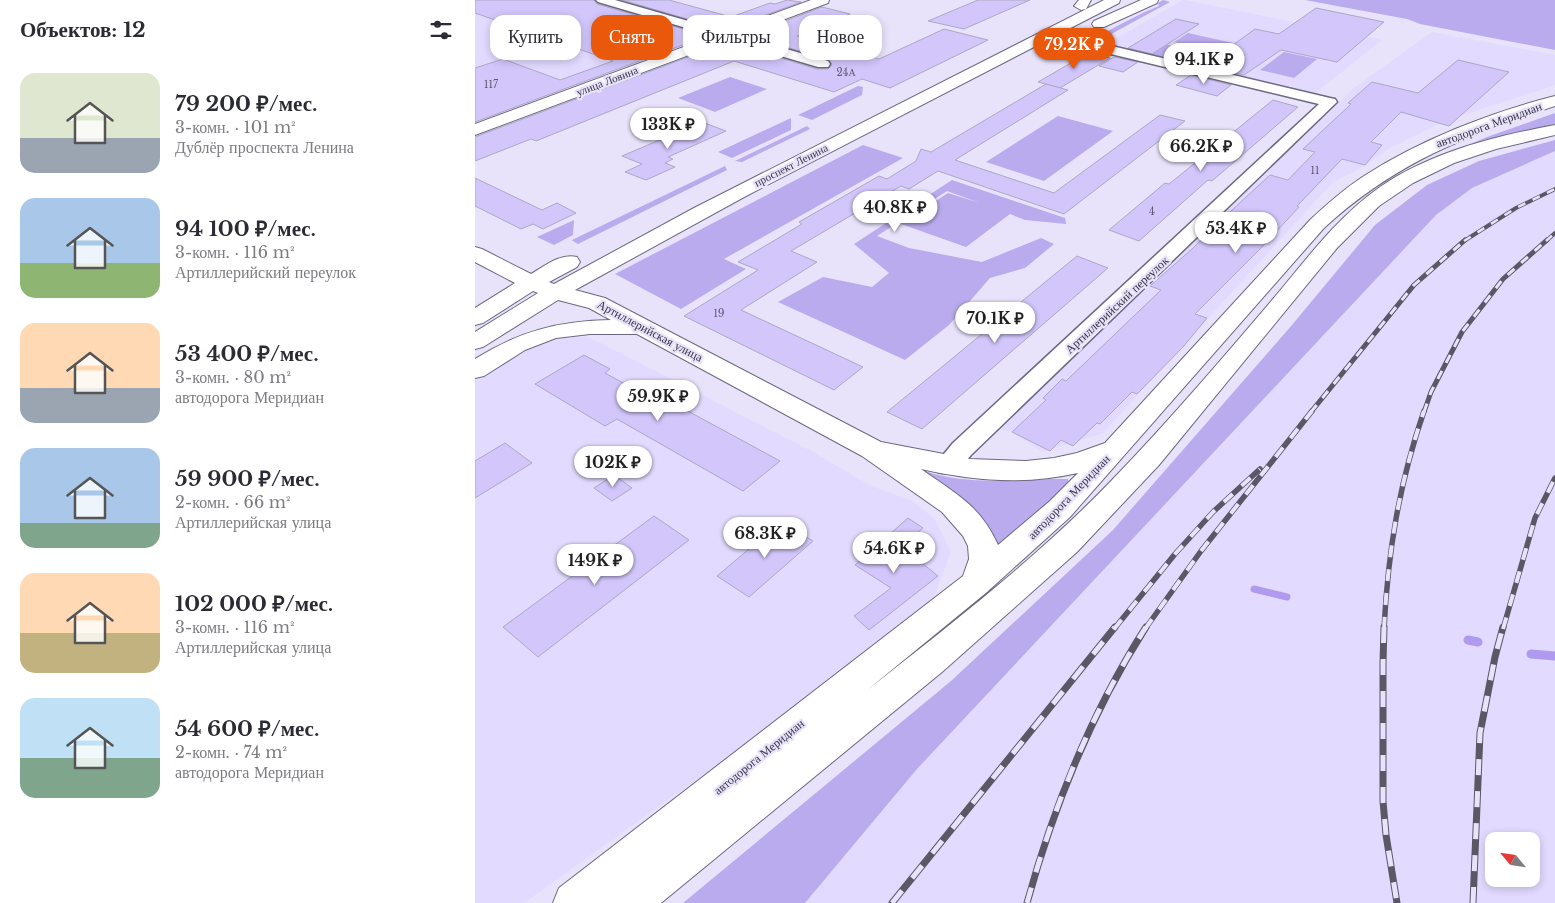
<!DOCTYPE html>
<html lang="ru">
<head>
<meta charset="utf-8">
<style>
	body { margin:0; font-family:"Libre Baskerville",serif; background:#f2f2f3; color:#2b2b33; height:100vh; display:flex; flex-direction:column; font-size:19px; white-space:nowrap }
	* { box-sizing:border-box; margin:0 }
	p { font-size:16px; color:#7c7c81 }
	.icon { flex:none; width:28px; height:28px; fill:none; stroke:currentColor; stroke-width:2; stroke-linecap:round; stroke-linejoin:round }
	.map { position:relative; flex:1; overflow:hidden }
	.details { display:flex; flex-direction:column; background:#fff; width:475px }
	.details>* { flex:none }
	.hud { position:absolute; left:15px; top:15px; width:475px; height:45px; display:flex; gap:10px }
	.needle { width:32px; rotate:299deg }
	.fabs { position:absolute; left:1010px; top:832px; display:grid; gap:10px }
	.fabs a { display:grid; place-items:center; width:55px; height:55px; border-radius:10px; background:#fff; box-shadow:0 2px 8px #0003; font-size:25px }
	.price { position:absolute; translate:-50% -42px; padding:0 11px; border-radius:18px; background:#fff; color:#222; font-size:16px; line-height:32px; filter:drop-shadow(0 1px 2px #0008) }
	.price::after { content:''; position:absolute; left:50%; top:30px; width:15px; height:11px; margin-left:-8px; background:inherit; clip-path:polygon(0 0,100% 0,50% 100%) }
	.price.selected { background:#ea580c; color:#fff }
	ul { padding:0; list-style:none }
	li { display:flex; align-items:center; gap:15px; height:125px; padding:0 20px }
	li span { display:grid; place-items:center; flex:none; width:140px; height:100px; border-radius:15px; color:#555 }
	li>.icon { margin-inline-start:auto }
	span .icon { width:60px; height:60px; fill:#fffc; stroke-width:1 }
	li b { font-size:21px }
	h2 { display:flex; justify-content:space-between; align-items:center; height:60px; padding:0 20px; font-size:21px }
	.pill { padding:0 18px; border-radius:15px; background:#fff; box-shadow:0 2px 8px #0003; font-size:18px; line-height:45px }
	.pill.selected { background:#ea580c; color:#fff }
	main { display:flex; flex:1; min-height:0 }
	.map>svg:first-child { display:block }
	.built { fill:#e2daff; fill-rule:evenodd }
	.green { fill:#baabee }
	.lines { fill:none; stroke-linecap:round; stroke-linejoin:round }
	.stream-far1 { stroke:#b09af0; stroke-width:7 }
	.stream { stroke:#b09af0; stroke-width:9 }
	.building { fill:#d2c6fb; stroke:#ada8c4 }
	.street-casing { stroke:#6d6881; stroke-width:3 }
	.secondary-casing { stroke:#6d6881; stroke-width:2 }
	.primary-casing { stroke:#6d6881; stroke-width:2 }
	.street { fill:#fff; fill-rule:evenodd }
	.secondary { fill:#fff; fill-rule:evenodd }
	.primary { fill:#fff; fill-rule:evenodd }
	.rail-far3-casing { stroke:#5b5866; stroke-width:4 }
	.rail-far2-casing { stroke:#5b5866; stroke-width:5 }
	.rail-far1-casing { stroke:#5b5866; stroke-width:5.5 }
	.rail-casing { stroke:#5b5866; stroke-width:7 }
	.rail-far3 { stroke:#e8e3fb; stroke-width:2.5; stroke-dasharray:8; stroke-linecap:butt }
	.rail-far2 { stroke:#e8e3fb; stroke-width:3; stroke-dasharray:9; stroke-linecap:butt }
	.rail-far1 { stroke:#e8e3fb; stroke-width:4; stroke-dasharray:12; stroke-linecap:butt }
	.rail { stroke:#e8e3fb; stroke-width:5; stroke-dasharray:16; stroke-linecap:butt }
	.labels { text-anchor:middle; stroke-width:4.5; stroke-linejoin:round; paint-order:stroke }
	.number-label { font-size:10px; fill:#5e5970 }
	.far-street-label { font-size:11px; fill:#383541; stroke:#e8e3fb }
	.street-label { font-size:12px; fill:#383541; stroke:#e8e3fb }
</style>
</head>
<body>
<main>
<section class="details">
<h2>Объектов: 12<svg class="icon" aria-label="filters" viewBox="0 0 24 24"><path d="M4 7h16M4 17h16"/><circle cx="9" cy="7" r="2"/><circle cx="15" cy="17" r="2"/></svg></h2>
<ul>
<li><span style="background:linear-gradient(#dfe7d0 65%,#9aa5b1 0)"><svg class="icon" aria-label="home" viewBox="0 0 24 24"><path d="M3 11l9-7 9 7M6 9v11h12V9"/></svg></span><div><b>79 200 ₽/мес.</b><p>3-комн. · 101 m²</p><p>Дублёр проспекта Ленина</p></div></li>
<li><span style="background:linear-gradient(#a9c7e8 65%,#8fb573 0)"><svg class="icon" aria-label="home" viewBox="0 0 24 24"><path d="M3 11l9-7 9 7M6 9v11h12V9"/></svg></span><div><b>94 100 ₽/мес.</b><p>3-комн. · 116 m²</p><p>Артиллерийский переулок</p></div></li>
<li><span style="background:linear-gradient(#ffd9b3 65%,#9aa5b1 0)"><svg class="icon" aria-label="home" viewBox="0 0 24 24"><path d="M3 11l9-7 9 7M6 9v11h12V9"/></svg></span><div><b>53 400 ₽/мес.</b><p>3-комн. · 80 m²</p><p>автодорога Меридиан</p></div></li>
<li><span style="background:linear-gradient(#a9c7e8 75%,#7fa58c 0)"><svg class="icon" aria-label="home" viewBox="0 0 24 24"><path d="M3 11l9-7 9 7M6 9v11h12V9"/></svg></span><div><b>59 900 ₽/мес.</b><p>2-комн. · 66 m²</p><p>Артиллерийская улица</p></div></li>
<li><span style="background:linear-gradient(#ffd9b3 60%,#c2b280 0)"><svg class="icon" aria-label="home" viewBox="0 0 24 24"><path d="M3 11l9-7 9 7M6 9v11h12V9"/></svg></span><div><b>102 000 ₽/мес.</b><p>3-комн. · 116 m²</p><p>Артиллерийская улица</p></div></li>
<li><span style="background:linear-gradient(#bfe0f5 60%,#7fa58c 0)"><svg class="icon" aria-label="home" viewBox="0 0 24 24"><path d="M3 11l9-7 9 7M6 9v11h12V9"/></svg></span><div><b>54 600 ₽/мес.</b><p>2-комн. · 74 m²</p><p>автодорога Меридиан</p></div></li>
</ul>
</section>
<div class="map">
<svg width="1080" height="903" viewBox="0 0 1080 903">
	<rect width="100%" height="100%" fill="#e8e3fb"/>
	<g class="built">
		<path d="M0 0H111L230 37 0 124Z"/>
		<path d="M708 0H710L907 40 839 94 815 88 816 86 795 85 630 45Z"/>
		<path d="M957 32 1080 55V85L970 121 913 149 890 166 858 182 628 433 568 452 537 432 523 429 879 88Z"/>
		<path d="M1080 151V903H330L442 769 961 215 997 188ZM1019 841H1056V879H1019Z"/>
		<path d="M87 337H114L340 453 394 485 437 501 460 519 476 552 458 599 402 650 49 903H0V380L52 347Z"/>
	</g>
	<g class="green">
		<path d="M688 0 695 2 618 44 609 40C613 35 620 38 626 35 645 24 664 14 684 6L683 3Z"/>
		<path d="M830 0H1080V50L945 24 932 19Z"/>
		<path d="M713 33 758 43 743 53 699 42Z"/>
		<path d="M686 43 729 54 736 59C725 70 678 58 665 51Z"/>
		<path d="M809 52 842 59 819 78 785 70Z"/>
		<path d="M255 77 292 89 240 112 203 98Z"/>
		<path d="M383 86 388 87 387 95 337 120 323 115Z"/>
		<path d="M1080 113V124L1018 139 953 162 1012 137Z"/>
		<path d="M583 116 638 131 569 181 511 162Z"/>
		<path d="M316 118V130L257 158 243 152Z"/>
		<path d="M332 126 335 129 267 162 260 161Z"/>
		<path d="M1080 140V151L997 188 961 215 442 769 330 903H208L476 681 638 530 817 325 900 225 952 185 1004 161Z"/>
		<path d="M388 145 428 158 249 259 271 269 206 309 140 274Z"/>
		<path d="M250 166 252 170 103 244 98 241 97 240Z"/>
		<path d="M477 180 590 218 591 224 550 220 535 214 491 247 426 224 473 193 505 203 472 191 402 236 434 248 507 262 566 238 579 244 550 268 515 278 474 325 430 360 303 302 348 277 397 287 414 273 379 244Z"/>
		<path d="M99 220 98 235 79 245 62 237Z"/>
		<path d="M450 471C497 487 544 478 593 479L594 485 524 548 495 507 487 498 447 475V473Z"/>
	</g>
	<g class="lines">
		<path class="stream-far1" d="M779 589 812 597"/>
		<g class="stream">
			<path d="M993 640 1003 642"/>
			<path d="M1056 654 1080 656"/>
		</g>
	</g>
	<g class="building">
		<path d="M0 0H119L122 4 232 36 0 122V68L28 59 85 80 138 61 0 13Z"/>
		<path d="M147 0H194L256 17 295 3 300 4 312 0 326 2 250 30Z"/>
		<path d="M503 0H555L489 29 453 21Z"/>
		<path d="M347 7 375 14 322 36 404 59 469 29 513 40 415 88 387 79 359 92 259 61 61 141 56 139 0 161V137L253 42 342 69H353L357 65 354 59 271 36Z"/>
		<path d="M841 8 909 22 862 62 806 50 769 75 729 66 780 29 804 34Z"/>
		<path d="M701 19 724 24 677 54 653 48Z"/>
		<path d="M613 53 635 58 585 88 563 82Z"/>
		<path d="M639 57 663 62 648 72 624 66Z"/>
		<path d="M983 60 1034 72 974 126 926 112 896 142 907 145 890 165 867 159 822 206 824 207 788 246 720 314 732 318 708 347 662 394 657 392 625 424 622 423 598 446 586 440 575 451 537 432 571 400 568 398 587 379 591 381 686 290 675 286 717 249 757 210 795 175 813 180 840 152 828 149 876 104 873 103 897 82 943 93Z"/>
		<path d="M716 75 756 85 742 96 701 85Z"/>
		<path d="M571 84 593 90 480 160 579 193 685 115 710 121 589 214 463 171 434 189 426 186 316 251 342 262 266 310 388 367 359 390 209 316 283 270 263 262 327 224 324 222 404 176 412 179 441 161 446 149 456 152Z"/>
		<path d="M798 100 823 107 737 181 733 180 664 241 634 230 690 183 694 184Z"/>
		<path d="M227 122 251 131 193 157 198 159 190 163 200 167 171 180 150 172 167 164 147 156Z"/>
		<path d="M0 178 67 210 82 203 101 213 68 229 58 224 46 229 0 206Z"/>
		<path d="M602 256 633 268 447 429 412 412Z"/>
		<path d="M109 355 135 369 130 373 181 401 187 397 305 461 268 491 142 419 130 426 60 384Z"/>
		<path d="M30 443 57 463 0 498V461Z"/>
		<path d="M139 475 157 488 137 501 119 488Z"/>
		<path d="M179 516 214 540 63 657 28 627Z"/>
		<path d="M433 518 448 528 427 547 463 576 394 630 379 616 416 588 380 565Z"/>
		<path d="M306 522 338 541 274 597 242 576Z"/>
	</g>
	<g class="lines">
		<g class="street-casing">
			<g id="street">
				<path d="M121 0H140L353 61 355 64 353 67H343L123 2Z"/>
				<path d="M595 36 855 98 860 99 862 102 496 455C486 467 480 477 463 472L459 466 478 443 844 104 590 43 589 40 590 37Z"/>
			</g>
		</g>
		<g class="secondary-casing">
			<g id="secondary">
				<path d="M336 0H354L353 3 0 135V124Z"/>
				<path d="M604 0H616L611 9 606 10 599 6Z"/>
			</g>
		</g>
		<g class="primary-casing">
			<g id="primary">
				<path d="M629 0H645L644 3 271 196 100 290 130 298 406 442 495 459 551 461 579 458 602 453 630 443 835 220C852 204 869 189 889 176 945 140 1016 112 1080 96V106C990 136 920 163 849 228L595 517 512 592 391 691C476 624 562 558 637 480 693 422 746 360 798 299 831 260 862 217 905 187 956 152 1020 136 1080 125V135L1021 149 979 163 938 183 904 206 862 248 684 465 602 552 467 672 186 903H78L84 888 488 576 494 559 493 546 488 536 467 512 387 456 162 334H115L81 338 50 350 9 376 0 378V359C45 331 83 321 136 320L114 308 83 300 8 347 0 349V332L63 293 58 291 8 323 0 325V308L40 283 0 262V247L7 249 56 274C70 266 85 253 102 257L105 262 102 267 74 282 79 284 219 208ZM446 469C499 481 550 485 603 473L575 501 523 545C505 505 481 494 446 469Z"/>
				<path d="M666 0H683L682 3 629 27H619L617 24 619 21Z"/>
			</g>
		</g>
		<use href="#street" class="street"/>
		<use href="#secondary" class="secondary"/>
		<use href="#primary" class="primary"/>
		<g class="rail-far3-casing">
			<g id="rail-far3">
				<path d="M989 241 1041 208 1080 189"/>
				<path d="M1071 241 1080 233"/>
			</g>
		</g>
		<g class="rail-far2-casing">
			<g id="rail-far2">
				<path d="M836 412 939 285 990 240"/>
				<path d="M949 412 956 392 987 332 1028 279 1072 240"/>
			</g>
		</g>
		<g class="rail-far1-casing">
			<g id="rail-far1">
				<path d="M639 629 700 554 738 512 785 469"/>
				<path d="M670 629 726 551 837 411"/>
				<path d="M909 629C913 551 924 484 949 411"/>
				<path d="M1028 629 1060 518 1080 478"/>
			</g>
		</g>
		<g class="rail-casing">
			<g id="rail">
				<path d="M909 627 908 663V801L911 835 922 903"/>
				<path d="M417 903 640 627"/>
				<path d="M552 903C579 805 616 713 671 627"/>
				<path d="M998 903 1005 733 1020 657 1028 627"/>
			</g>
		</g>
		<use href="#rail-far3" class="rail-far3"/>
		<use href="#rail-far2" class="rail-far2"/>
		<use href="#rail-far1" class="rail-far1"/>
		<use href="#rail" class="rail"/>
	</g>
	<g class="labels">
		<g class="number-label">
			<text x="371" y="76">24А</text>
			<text x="16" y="88">117</text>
			<text x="840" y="174">11</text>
			<text x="677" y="215">4</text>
			<text x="244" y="317">19</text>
		</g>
		<g class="far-street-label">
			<text transform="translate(132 81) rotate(-21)" y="4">улица Ловина</text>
			<text transform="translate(316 165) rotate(-27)" y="4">проспект Ленина</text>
		</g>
		<g class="street-label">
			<text transform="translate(1014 125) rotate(-20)" y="4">автодорога Меридиан</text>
			<text transform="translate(642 305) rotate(-43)" y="4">Артиллерийский переулок</text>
			<text transform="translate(175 331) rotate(28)" y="4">Артиллерийская улица</text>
			<text transform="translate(594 497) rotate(-46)" y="4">автодорога Меридиан</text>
			<text transform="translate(284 757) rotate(-39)" y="4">автодорога Меридиан</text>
		</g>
	</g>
</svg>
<div class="fabs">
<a><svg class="needle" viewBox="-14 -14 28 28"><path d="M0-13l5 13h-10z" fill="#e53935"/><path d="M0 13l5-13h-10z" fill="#7c7c81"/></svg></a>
</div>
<b class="price selected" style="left:599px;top:70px">79.2K ₽</b>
<b class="price" style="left:729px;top:85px">94.1K ₽</b>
<b class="price" style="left:193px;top:150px">133K ₽</b>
<b class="price" style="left:726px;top:172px">66.2K ₽</b>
<b class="price" style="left:420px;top:233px">40.8K ₽</b>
<b class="price" style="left:761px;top:254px">53.4K ₽</b>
<b class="price" style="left:520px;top:344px">70.1K ₽</b>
<b class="price" style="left:183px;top:422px">59.9K ₽</b>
<b class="price" style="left:138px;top:488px">102K ₽</b>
<b class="price" style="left:290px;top:559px">68.3K ₽</b>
<b class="price" style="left:419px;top:574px">54.6K ₽</b>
<b class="price" style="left:120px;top:586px">149K ₽</b>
<div class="hud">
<a class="pill">Купить</a>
<a class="pill selected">Снять</a>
<a class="pill">Фильтры</a>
<a class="pill">Новое</a>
</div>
</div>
</main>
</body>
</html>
